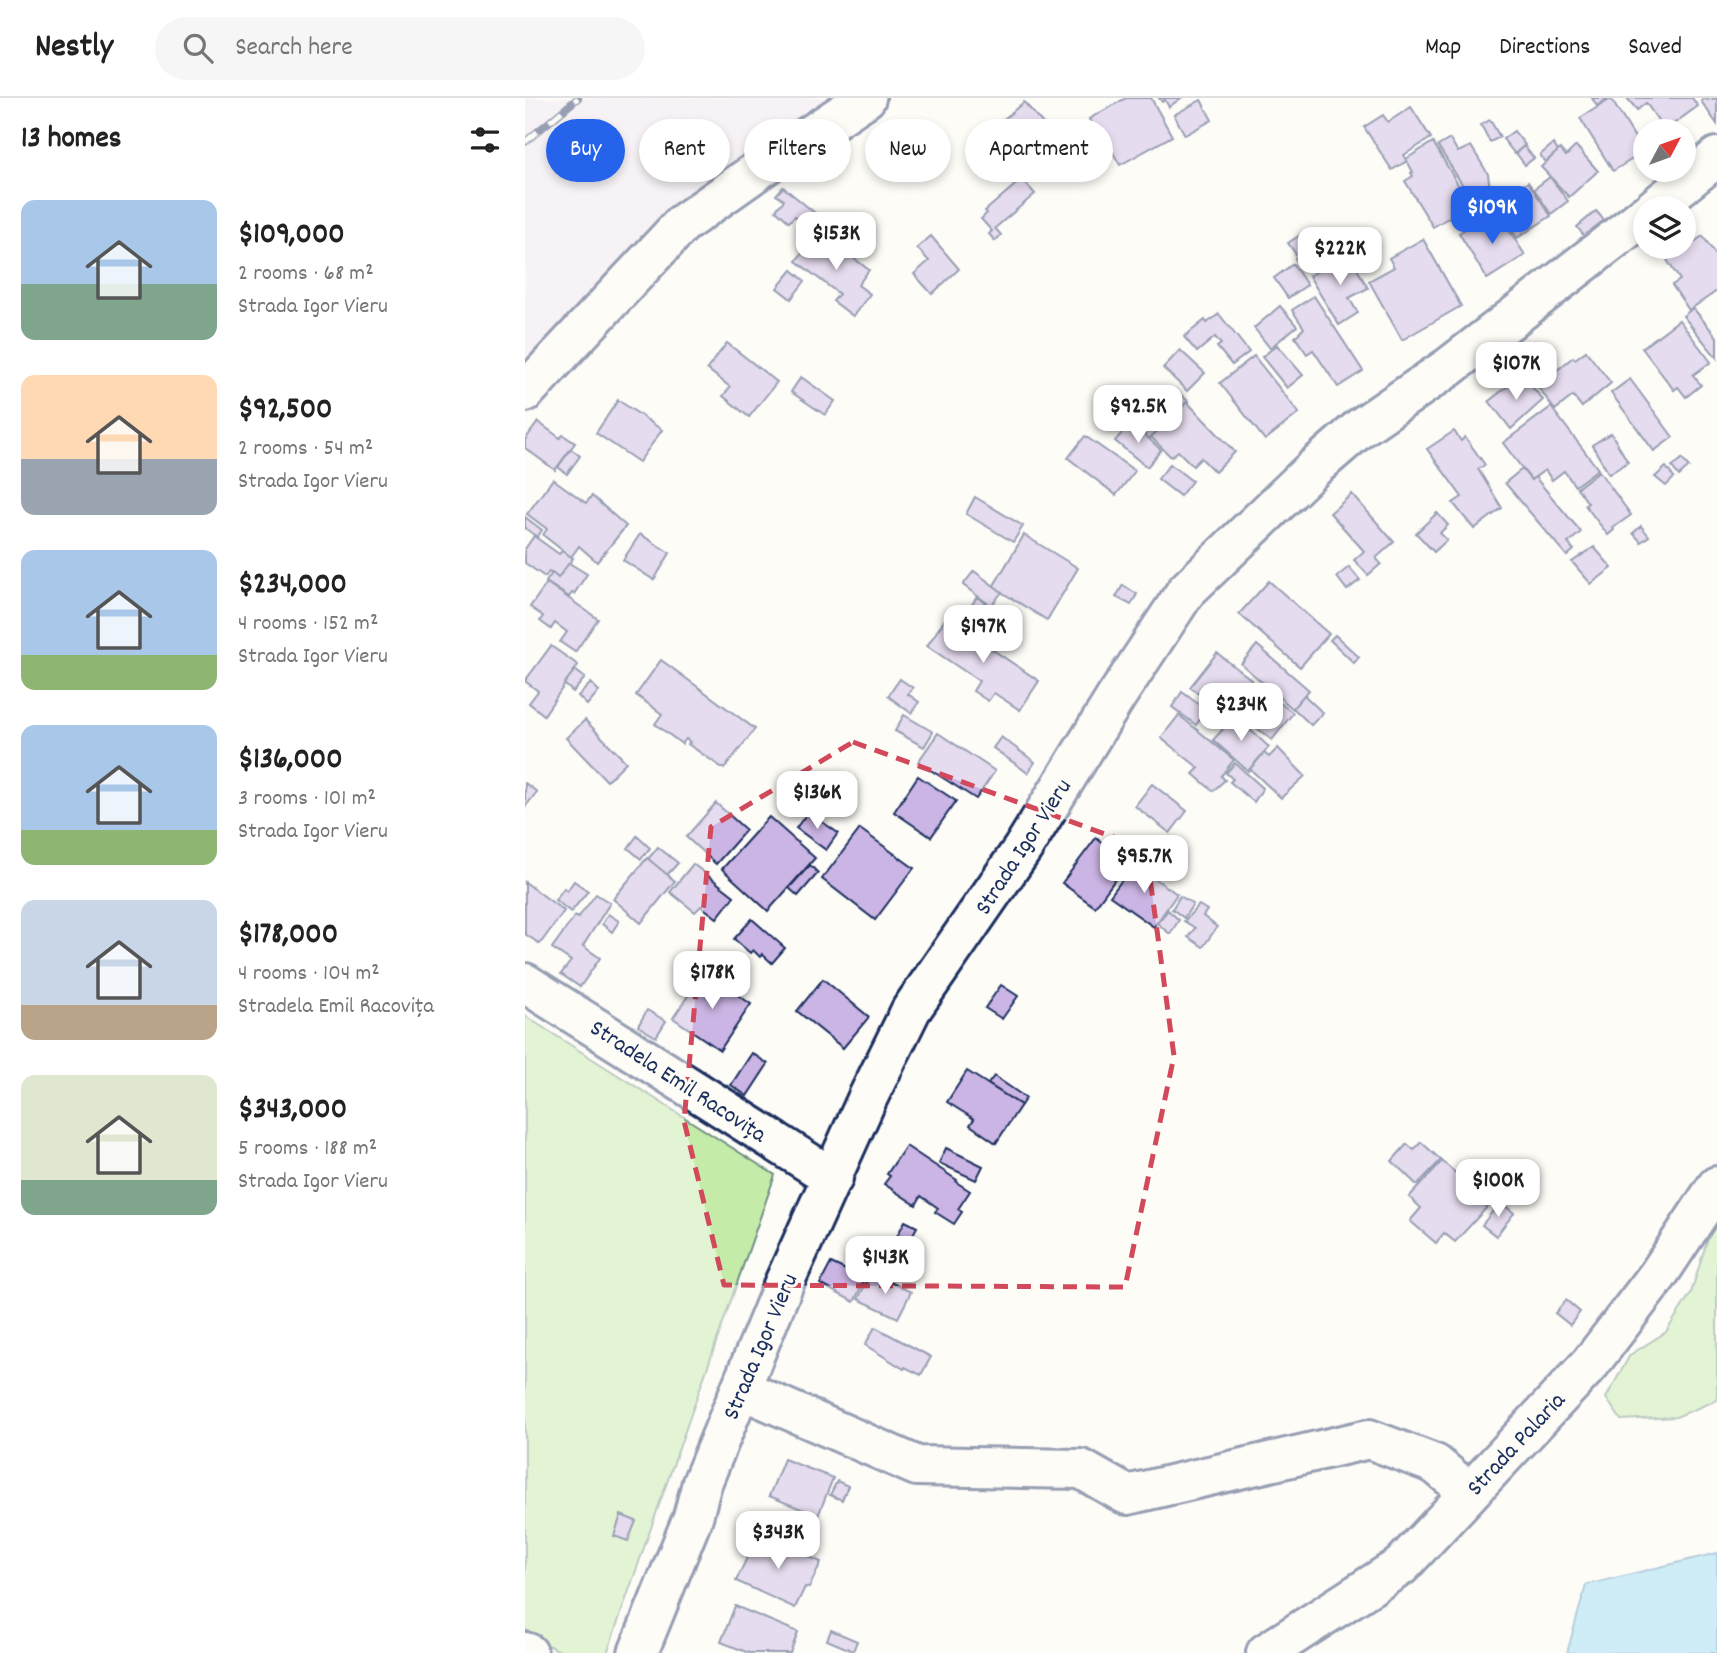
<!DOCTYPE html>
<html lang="en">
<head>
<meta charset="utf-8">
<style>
	body { margin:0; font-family:Dekko,sans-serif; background:#f6f6f6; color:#222; height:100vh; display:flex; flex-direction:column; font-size:26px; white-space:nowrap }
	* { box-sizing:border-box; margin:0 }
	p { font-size:23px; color:#767676 }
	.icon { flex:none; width:38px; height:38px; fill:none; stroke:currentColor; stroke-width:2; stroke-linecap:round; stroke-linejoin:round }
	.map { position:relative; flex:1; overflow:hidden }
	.details { display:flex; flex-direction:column; background:#fff; width:525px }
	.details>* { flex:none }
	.banner { position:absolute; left:21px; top:21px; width:665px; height:63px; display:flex; gap:14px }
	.needle { width:46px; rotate:49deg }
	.tools { position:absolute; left:1108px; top:21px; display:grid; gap:14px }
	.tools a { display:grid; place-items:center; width:63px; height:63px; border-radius:50%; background:#fff; box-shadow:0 4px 10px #0003; font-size:35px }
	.price { position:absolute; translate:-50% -60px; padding:0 16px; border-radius:14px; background:#fff; color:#222; font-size:23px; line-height:46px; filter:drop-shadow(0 2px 4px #0008) }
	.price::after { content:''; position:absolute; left:50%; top:42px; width:21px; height:16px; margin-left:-10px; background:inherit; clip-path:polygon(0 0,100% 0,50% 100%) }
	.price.current { background:#2563eb; color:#fff }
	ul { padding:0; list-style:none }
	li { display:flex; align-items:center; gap:21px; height:175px; padding:0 21px }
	li span { display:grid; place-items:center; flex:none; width:196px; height:140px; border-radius:14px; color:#555 }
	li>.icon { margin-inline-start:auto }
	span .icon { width:84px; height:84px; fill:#fffc; stroke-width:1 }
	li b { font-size:30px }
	h2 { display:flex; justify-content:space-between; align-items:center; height:84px; padding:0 21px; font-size:30px }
	.chip { padding:0 24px; border-radius:32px; background:#fff; box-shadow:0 4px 10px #0003; font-size:24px; line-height:63px }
	.chip.current { background:#2563eb; color:#fff }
	header { display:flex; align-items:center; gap:42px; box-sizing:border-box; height:98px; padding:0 35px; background:#fff; border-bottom:2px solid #e0e0e0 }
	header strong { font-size:33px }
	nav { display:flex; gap:38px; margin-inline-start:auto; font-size:24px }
	.search { width:490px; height:63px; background:#f6f6f6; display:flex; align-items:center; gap:18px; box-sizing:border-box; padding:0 24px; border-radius:38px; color:#767676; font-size:26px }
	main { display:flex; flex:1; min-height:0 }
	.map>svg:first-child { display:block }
	.built { fill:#eee7f1 }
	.green { fill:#c4eca8; stroke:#708e83; stroke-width:2 }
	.water { fill:#94dcf5; stroke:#6497b9; stroke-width:2 }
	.building { fill:#cbb5e4; stroke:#1b2f5e; stroke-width:2 }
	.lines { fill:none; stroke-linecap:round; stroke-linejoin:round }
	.minor-casing { stroke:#1b2f5e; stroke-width:44 }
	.minor { stroke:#fdfcf7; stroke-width:38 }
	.rail-casing { stroke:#1b2f5e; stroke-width:8 }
	.rail { stroke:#fdfcf7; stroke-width:5; stroke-dasharray:16; stroke-linecap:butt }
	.marked { fill:none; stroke:#d1495b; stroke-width:5; stroke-dasharray:14 9; stroke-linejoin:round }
	.labels { text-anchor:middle; stroke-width:6; stroke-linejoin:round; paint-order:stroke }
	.street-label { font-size:24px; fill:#1b2f5e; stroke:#fdfcf7 }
</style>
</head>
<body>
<header>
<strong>Nestly</strong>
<div class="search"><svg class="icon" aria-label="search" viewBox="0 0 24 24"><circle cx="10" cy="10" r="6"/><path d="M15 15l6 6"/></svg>Search here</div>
<nav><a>Map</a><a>Directions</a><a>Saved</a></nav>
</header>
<main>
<section class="details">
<h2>13 homes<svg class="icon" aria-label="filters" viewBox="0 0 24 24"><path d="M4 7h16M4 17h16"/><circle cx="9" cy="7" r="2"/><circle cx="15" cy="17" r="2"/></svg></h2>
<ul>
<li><span style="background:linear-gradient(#a9c7e8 60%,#7fa58c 0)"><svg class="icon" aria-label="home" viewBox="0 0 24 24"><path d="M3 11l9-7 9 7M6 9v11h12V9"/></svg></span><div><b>$109,000</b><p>2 rooms · 68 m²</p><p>Strada Igor Vieru</p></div></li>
<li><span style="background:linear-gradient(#ffd9b3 60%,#9aa5b1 0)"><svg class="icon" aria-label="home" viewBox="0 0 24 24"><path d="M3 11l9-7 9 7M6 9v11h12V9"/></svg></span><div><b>$92,500</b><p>2 rooms · 54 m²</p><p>Strada Igor Vieru</p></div></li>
<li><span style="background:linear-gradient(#a9c7e8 75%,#8fb573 0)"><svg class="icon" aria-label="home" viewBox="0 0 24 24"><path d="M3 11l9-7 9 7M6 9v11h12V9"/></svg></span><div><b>$234,000</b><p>4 rooms · 152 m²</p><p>Strada Igor Vieru</p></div></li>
<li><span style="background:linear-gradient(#a9c7e8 75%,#8fb573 0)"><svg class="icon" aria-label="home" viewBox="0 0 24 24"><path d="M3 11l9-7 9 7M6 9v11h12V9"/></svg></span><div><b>$136,000</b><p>3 rooms · 101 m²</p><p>Strada Igor Vieru</p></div></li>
<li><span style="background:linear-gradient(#c9d6e8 75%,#b9a48a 0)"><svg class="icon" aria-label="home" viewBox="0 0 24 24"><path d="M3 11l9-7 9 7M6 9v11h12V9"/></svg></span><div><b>$178,000</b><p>4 rooms · 104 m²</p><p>Stradela Emil Racovița</p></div></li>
<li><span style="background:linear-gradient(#dfe7d0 75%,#7fa58c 0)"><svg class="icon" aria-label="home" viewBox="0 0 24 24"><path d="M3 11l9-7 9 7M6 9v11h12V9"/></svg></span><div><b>$343,000</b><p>5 rooms · 188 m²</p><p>Strada Igor Vieru</p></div></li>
</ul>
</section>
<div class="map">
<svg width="1192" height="1555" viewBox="0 0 1192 1555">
	<rect width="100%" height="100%" fill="#fdfcf7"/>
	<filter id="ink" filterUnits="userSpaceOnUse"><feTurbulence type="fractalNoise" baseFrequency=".0143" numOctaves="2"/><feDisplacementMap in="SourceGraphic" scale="14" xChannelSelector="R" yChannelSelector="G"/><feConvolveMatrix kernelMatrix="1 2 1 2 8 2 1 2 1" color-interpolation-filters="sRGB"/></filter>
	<g filter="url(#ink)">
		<path class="built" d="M0 0H317L0 274Z"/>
		<g class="green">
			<path d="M0 918 250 1077 82 1555H39L0 1536Z"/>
			<path d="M1192 1122V1302L1151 1319 1096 1322 1081 1300 1105 1257 1141 1234 1166 1195 1181 1146Z"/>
		</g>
		<path class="water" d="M1192 1455V1555H1042L1061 1487Z"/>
		<g class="building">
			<path d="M601 0H626L647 38 595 67 579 39 575 42 564 21Z"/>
			<path d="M634 0H656L644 9 640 2 637 4Z"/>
			<path d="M1067 0H1083L1072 8Z"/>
			<path d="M1102 0H1167L1173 8 1140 32 1121 5 1112 12Z"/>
			<path d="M1179 0 1182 2 1192 0V26L1176 3Z"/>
			<path d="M1086 1 1119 54 1088 73 1055 20Z"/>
			<path d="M676 2 687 22 660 37 649 17Z"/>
			<path d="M499 4 533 43 507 66 473 26Z"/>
			<path d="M886 9 906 40 879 57 882 63 867 72 839 29 858 17 863 24Z"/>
			<path d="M965 22 975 39 965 44 956 27Z"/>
			<path d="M989 33 1000 47 990 56 978 41Z"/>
			<path d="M925 41 933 54 946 48 963 76 965 90 947 102 913 48Z"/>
			<path d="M908 44 945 107 908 129 880 83 888 78 886 75 888 74 881 61Z"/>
			<path d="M1028 46 1033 53 1021 64 1015 57Z"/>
			<path d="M999 48 1009 60 1000 67 991 55Z"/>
			<path d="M1051 48 1073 73 1044 99 1016 69 1035 51 1041 58Z"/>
			<path d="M1025 79 1043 103 1026 116 1009 91Z"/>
			<path d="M497 81 510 96 470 130 476 137 470 143 464 136 467 133 456 121 462 115 460 113Z"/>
			<path d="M1003 84 1026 118 992 140 970 107Z"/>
			<path d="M258 89 295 119 285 130 270 118 264 124 251 112 259 102 251 97Z"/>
			<path d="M1071 113 1080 123 1060 139 1052 129Z"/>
			<path d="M964 117 969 125 977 121 1000 157 962 181 934 135Z"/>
			<path d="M294 133 344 172 333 187 345 196 328 218 308 203 314 196 271 163Z"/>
			<path d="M775 137 785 151 777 156 782 164 775 169 770 160 772 158 763 145Z"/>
			<path d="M406 138 434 171 407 196 389 176 404 163 392 150Z"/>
			<path d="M1178 138 1192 159V193L1164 212 1147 187 1155 182 1142 162Z"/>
			<path d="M898 141 936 208 877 242 844 183 869 169 864 160Z"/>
			<path d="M823 155 843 190 824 200 833 215 814 227 784 178Z"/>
			<path d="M768 166 782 187 763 200 749 180Z"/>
			<path d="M267 172 280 183 266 201 252 190Z"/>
			<path d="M789 198 838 273 813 289 788 252 782 256 770 239 779 230 767 212Z"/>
			<path d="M755 208 772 228 745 250 729 230Z"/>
			<path d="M1168 210 1192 239V260L1158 218Z"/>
			<path d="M694 216 724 254 707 267 692 249 696 246 690 239 672 254 659 239 680 222 682 225Z"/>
			<path d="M1154 222 1186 264 1168 277 1176 287 1161 299 1153 289 1149 292 1117 250Z"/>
			<path d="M202 245 252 284 224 319 198 298 205 289 182 271Z"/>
			<path d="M752 247 778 277 762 290 737 259Z"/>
			<path d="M655 252 680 275 662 293 638 270Z"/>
			<path d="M1061 253 1086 285 1057 309 1048 298 1030 312 1001 272 1019 258 1031 273 1048 259 1050 261Z"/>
			<path d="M729 258 774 315 740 342 695 285Z"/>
			<path d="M997 277 1018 302 986 331 964 303Z"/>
			<path d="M276 279 310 303 300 317 266 294Z"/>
			<path d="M1105 281 1148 339 1129 353 1086 295Z"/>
			<path d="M651 292 663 303 624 341 612 331 613 329Z"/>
			<path d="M607 300 622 316 610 327 606 324 605 326 592 314Z"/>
			<path d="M93 302 137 332 114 364 71 335Z"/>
			<path d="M662 304 710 354 690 374 676 360 668 368 653 353 646 359 626 339Z"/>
			<path d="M1026 309 1073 371 1050 388 1039 373 1027 382 1020 372 1006 382 978 345Z"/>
			<path d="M13 324 35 340 38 337 50 345 30 372 0 350V342Z"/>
			<path d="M606 324 636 352 622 369 590 343Z"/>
			<path d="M929 333 936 343 940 339 960 367 953 371 977 410 949 431 928 405 937 399 902 351Z"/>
			<path d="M1086 335 1103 364 1084 376 1067 347Z"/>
			<path d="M560 338 610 373 591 397 543 360Z"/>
			<path d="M46 351 55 358 42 376 33 369Z"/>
			<path d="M1157 361 1164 369 1154 378 1147 369Z"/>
			<path d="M645 366 667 383 655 398 633 381Z"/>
			<path d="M1141 369 1149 380 1141 388 1130 379Z"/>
			<path d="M997 371 1006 382 1010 379 1056 434 1043 445 1049 452 1042 458 980 385Z"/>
			<path d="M1074 373 1106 417 1088 430 1089 432 1083 437 1060 407 1063 405 1052 390Z"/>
			<path d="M28 381 61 405 67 398 101 428 72 464 54 448 46 459 18 437 22 431 2 416Z"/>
			<path d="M827 396 869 444 851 460 856 466 843 477 829 462 839 453 805 415Z"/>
			<path d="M450 399 498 428 488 444 441 416Z"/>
			<path d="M912 415 923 427 915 435 922 442 909 454 891 435Z"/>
			<path d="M0 419 17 432 12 439 0 430Z"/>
			<path d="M1116 428 1124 438 1116 444 1108 435Z"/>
			<path d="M115 436 145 455 129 482 98 462Z"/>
			<path d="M499 437 553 470 522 522 468 489Z"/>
			<path d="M9 438 34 456 37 453 48 460 33 480 24 474 20 479 0 465V451Z"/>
			<path d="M1069 449 1087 470 1066 486 1047 464Z"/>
			<path d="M44 465 62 476 49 496 47 495 44 499 21 484 27 475 33 480Z"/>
			<path d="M824 469 835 482 822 492 812 479Z"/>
			<path d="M449 473 477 494 466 508 438 487Z"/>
			<path d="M744 483 804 536 775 569 714 516Z"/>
			<path d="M22 485 73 521 50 554 35 544 42 534 30 525 26 531 15 523 18 518 5 509Z"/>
			<path d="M598 487 612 496 606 507 591 499Z"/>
			<path d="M452 499 476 515 480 509 491 516 474 543 438 520Z"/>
			<path d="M421 520 514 583 495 612 469 595 463 603 448 593 454 583 402 548Z"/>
			<path d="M810 537 834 559 829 565 805 542Z"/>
			<path d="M732 547 784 592 768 611 716 566Z"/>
			<path d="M26 548 53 567 19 617 4 605 13 593 0 583Z"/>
			<path d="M692 555 727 582 699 616 665 589Z"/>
			<path d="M136 562 230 631 199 671 163 646 165 644 161 641 157 646 130 626 137 616 111 597Z"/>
			<path d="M50 572 60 580 48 594 39 586Z"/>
			<path d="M375 581 388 590 383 596 394 604 386 615 363 598Z"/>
			<path d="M66 585 74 593 62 607 53 598Z"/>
			<path d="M737 591 768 615 747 642 727 626 731 621 720 613Z"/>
			<path d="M657 594 682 612 671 627 647 609Z"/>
			<path d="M779 597 798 615 786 627 768 610Z"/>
			<path d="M379 617 408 634 399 649 370 633Z"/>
			<path d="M654 617 709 662 696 678 700 682 688 693 668 676 674 670 636 640Z"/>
			<path d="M710 618 744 649 723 673 688 642Z"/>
			<path d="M60 622 101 664 82 683 41 640Z"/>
			<path d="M413 635 470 673 451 701 393 664Z"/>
			<path d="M476 639 510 664 503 675 468 650Z"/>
			<path d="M753 650 780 678 756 700 725 671 739 655 744 659Z"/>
			<path d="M710 665 738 690 729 704 705 684 708 681 701 675Z"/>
			<path d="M393 678 431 703 406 739 369 714Z"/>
			<path d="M0 685 12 694 0 709Z"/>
			<path d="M627 686 662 713 645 735 610 708Z"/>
			<path d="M191 705 221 732 191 766 161 739Z"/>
			<path d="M283 714 313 735 301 752 271 730Z"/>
			<path d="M244 719 290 760 243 813 197 771Z"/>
			<path d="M335 731 389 770 350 822 297 781Z"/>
			<path d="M112 738 125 750 116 761 103 750Z"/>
			<path d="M571 740 601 763 592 775 594 776 570 809 537 785Z"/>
			<path d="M133 749 153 765 142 777 123 761Z"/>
			<path d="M122 760 150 783 116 825 88 801Z"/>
			<path d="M168 766 209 798 192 820 176 808 170 814 145 794Z"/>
			<path d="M609 766 652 796 629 829 585 798Z"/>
			<path d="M285 767 293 775 273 798 264 790Z"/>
			<path d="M49 783 63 793 46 814 30 802 39 790 42 793Z"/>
			<path d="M0 784 39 813 15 846 0 836Z"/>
			<path d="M71 796 85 805 58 848 75 860 55 889 36 876 46 863 27 850 50 818 53 820Z"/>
			<path d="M655 798 668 806 659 820 647 811Z"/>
			<path d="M674 807 682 812 678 818 692 829 678 849 663 839 670 830 659 823Z"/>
			<path d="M643 812 654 822 645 836 632 825Z"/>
			<path d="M83 816 94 823 87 834 77 826Z"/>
			<path d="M227 821 260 850 247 865 237 856 235 859 228 852 225 855 209 841Z"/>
			<path d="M179 874 226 906 195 952 148 920Z"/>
			<path d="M298 881 344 919 318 950 272 913Z"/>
			<path d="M476 887 493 898 477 921 460 910Z"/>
			<path d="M122 912 141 923 131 939 113 928Z"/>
			<path d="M227 955 243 966 222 998 206 987Z"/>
			<path d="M442 973 496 1007 471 1045 445 1027 449 1021 422 1004Z"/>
			<path d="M469 978 501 1000 496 1007 463 986Z"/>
			<path d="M896 1044 916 1062 892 1087 867 1063 882 1046 889 1052Z"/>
			<path d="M381 1048 432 1082 431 1084 445 1093 433 1111 437 1114 429 1126 410 1114 413 1110 396 1098 391 1107 359 1086 365 1078 362 1076Z"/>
			<path d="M421 1050 458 1068 451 1082 414 1065Z"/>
			<path d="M917 1063 965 1106 930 1144 919 1135 911 1145 885 1123 896 1110 884 1099Z"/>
			<path d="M975 1104 989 1115 971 1138 957 1127Z"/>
			<path d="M380 1123 392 1129 377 1157 365 1151Z"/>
			<path d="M306 1165 340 1181 329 1204 295 1186Z"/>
			<path d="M346 1175 386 1194 373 1220 333 1201Z"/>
			<path d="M1041 1202 1055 1214 1045 1227 1030 1215Z"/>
			<path d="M350 1229 406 1259 396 1277 380 1269 379 1271 340 1247Z"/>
			<path d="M259 1361 308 1380 293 1418 244 1398Z"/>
			<path d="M312 1383 323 1388 317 1402 305 1397Z"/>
			<path d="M96 1417 111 1423 103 1443 89 1438Z"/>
			<path d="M233 1436 296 1464 284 1490 280 1489 270 1510 211 1483Z"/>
			<path d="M210 1508 273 1534 265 1555H224L196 1544Z"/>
			<path d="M306 1532 332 1543 328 1553 302 1542Z"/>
		</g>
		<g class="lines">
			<g class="minor-casing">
				<g id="minor">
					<path d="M1129 110 1192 59"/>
					<path d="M0 294 157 126 242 66 341 0"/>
					<path d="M0 885 308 1080"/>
					<path d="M216 1291 392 1368 556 1371 602 1397 844 1341 910 1366 944 1394"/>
					<path d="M0 1554 3 1555"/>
					<path d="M113 1555 168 1419 177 1385 259 1185 343 999 386 912 498 750 591 599 661 493 790 369 835 330 924 269 1120 117"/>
					<path d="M741 1555 876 1468 1065 1266 1133 1177 1192 1088"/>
				</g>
			</g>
			<use href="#minor" class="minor"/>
			<g class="rail-casing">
				<path id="rail" d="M0 44 53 0"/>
			</g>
			<use href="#rail" class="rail"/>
		</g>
	</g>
	<path d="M0 0H1192V1555H0ZM328 644 621 751 649 958 600 1189 199 1187 159 1023 186 729Z" fill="#fdfcf7" fill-opacity=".55" fill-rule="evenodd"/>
	<path class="marked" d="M328 644 621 751 649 958 600 1189 199 1187 159 1023 186 729Z"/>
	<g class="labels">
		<g class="street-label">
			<text transform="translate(497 748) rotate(-57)" y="8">Strada Igor Vieru</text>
			<text transform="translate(154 982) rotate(33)" y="8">Stradela Emil Racovița</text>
			<text transform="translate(234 1248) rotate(-67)" y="8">Strada Igor Vieru</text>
			<text transform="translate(990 1345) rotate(-47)" y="8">Strada Palaria</text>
		</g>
	</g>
</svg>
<div class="tools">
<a><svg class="needle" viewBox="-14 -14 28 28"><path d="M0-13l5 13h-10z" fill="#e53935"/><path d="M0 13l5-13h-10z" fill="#767676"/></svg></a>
<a><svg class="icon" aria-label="layers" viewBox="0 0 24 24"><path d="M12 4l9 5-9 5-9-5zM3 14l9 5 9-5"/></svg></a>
</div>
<b class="price current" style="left:967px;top:148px">$109K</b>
<b class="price" style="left:311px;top:174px">$153K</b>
<b class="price" style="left:815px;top:189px">$222K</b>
<b class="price" style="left:991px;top:304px">$107K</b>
<b class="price" style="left:613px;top:347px">$92.5K</b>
<b class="price" style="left:458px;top:567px">$197K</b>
<b class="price" style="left:716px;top:645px">$234K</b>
<b class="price" style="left:292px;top:733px">$136K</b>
<b class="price" style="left:619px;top:797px">$95.7K</b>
<b class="price" style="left:187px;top:913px">$178K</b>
<b class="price" style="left:973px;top:1121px">$100K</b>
<b class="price" style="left:360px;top:1198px">$143K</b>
<b class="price" style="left:253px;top:1473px">$343K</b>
<div class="banner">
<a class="chip current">Buy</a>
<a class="chip">Rent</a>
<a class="chip">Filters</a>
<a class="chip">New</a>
<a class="chip">Apartment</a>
</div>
</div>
</main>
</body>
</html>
